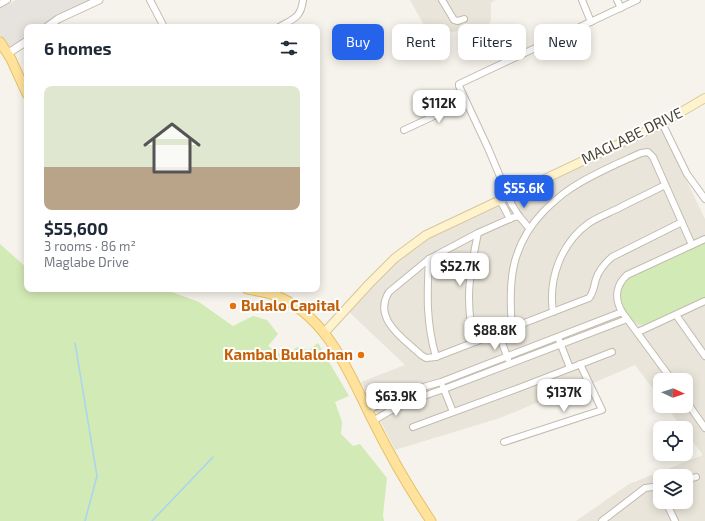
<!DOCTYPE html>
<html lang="en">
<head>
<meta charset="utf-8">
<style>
	body { margin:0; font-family:"Exo 2",sans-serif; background:#f6f6f7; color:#1f2937; height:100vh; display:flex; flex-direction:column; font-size:15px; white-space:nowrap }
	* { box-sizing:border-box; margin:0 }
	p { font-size:13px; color:#747a83 }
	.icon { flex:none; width:22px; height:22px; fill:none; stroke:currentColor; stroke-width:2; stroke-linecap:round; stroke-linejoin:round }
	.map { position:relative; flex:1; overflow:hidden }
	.details { position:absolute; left:24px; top:24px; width:296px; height:268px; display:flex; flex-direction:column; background:#fff; border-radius:8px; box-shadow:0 2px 10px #0003 }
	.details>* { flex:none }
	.hud { position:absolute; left:332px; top:24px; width:313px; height:36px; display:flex; gap:8px }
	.needle { width:26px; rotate:93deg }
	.fabs { position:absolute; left:653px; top:373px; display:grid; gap:8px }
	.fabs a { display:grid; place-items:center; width:40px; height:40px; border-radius:8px; background:#fff; box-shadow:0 2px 10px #0003; font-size:20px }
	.price { position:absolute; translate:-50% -34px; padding:0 9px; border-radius:8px; background:#fff; color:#222; font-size:13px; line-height:26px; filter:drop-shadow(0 1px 2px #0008) }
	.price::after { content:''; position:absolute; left:50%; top:24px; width:12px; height:9px; margin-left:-6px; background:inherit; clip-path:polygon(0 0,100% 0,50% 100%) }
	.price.active { background:#2563eb; color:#fff }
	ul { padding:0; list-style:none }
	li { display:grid; align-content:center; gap:8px; height:212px; padding:0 20px }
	li span { display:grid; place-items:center; height:124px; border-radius:8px; color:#555 }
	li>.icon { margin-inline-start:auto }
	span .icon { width:72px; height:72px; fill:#fffc; stroke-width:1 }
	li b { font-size:17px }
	h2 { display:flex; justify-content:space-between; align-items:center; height:48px; padding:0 20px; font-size:17px }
	.pill { padding:0 14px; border-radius:8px; background:#fff; box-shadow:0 2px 10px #0003; font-size:14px; line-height:36px }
	.pill.active { background:#2563eb; color:#fff }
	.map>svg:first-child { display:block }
	.residential { fill:#eae5da; fill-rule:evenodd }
	.industrial { fill:#e6e2dd }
	.green { fill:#d2eab5 }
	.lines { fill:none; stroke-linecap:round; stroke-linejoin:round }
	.stream { stroke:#a9d4f2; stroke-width:1.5 }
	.minor-casing { stroke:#c2bbae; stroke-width:8 }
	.tertiary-casing { stroke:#c2bbae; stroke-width:9 }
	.secondary-casing { stroke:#d6c79b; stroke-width:10 }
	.primary-casing { stroke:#e6c16a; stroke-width:11 }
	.minor { stroke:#fff; stroke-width:6 }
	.tertiary { stroke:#fff; stroke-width:7 }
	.secondary { stroke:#fff3cd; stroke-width:8 }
	.primary { stroke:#ffe39c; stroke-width:9 }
	.food-dot { fill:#e8710a; stroke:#fff; stroke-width:1.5 }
	.labels { text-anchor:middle; stroke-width:4; stroke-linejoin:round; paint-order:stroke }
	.street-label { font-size:15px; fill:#4b4439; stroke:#fff }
	.food-label { font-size:15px; font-weight:bold; fill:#c56008; stroke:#fff; text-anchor:start }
</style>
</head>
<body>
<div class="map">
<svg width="705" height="521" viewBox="0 0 705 521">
	<rect width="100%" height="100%" fill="#f6f3ec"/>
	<g class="residential">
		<path d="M410 0H495L491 3V19L489 25 482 28 451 32 432 39Z"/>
		<path d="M661 127 705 219V521H576L629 484 703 455 686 433V428H682L666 406H686V380H660V398L635 365 598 381 541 401 500 418 395 450 361 382 405 365 348 311 400 258 427 239ZM660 476H686V502H660Z"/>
	</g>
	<path class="industrial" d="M16 0H92L59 16 42 27H27V37L11 47 5 44 0 35V9Z"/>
	<g class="green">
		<path d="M705 243V298L647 325C624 325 614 296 627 279Z"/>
		<path d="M0 244 27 268V289H153L169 291 199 302 233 326 253 316 267 320 278 334 268 346 285 357 297 347 309 350 318 343 349 396 335 402 342 422 341 434 353 446 360 444 387 478 383 515 384 521H0Z"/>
	</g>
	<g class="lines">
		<g class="stream">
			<path d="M75 343 97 476 85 521"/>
			<path d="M152 521 213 457"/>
		</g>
		<g class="minor-casing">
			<g id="minor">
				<path d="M150 0 164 27"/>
				<path d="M442 0 454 20 458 21 464 19"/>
				<path d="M582 0 591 22"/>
				<path d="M617 0 621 8"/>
				<path d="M0 4 7 0"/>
				<path d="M279 27C293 19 301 18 303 0"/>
				<path d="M662 123 687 174 705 199"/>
				<path d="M404 130 466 101"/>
				<path d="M500 200 510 219"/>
				<path d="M519 216 512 205 488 148 459 86V84L637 0"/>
				<path d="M529 228 519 216 514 217 478 233 429 259 389 292C372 319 404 339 421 355L426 358 436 357 589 298C594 292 594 285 596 279 599 270 605 263 612 257L682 222"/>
				<path d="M429 259C427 294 426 323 436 357"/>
				<path d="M553 312C548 279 561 243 589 223 598 217 609 213 619 208 634 200 650 193 665 185"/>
				<path d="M676 315 705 356"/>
				<path d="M512 327C508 281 511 245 544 211 552 203 561 195 570 189 592 174 617 164 641 153L648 152 653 157 692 245"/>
				<path d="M498 332 508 359"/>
				<path d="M638 332 705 301"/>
				<path d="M559 340 570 368"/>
				<path d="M475 342C464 303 470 271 478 233"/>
				<path d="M672 380 622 312C614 298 616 285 627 275L705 239"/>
				<path d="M443 387 453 412"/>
				<path d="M686 401 705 428"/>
				<path d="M368 410 409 391 441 382 622 312"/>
				<path d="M373 421C396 406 417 398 444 389L627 319"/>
				<path d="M413 427 519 388 612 352"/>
				<path d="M504 442 602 410 580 364"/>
				<path d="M686 480 696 477"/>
				<path d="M666 502 675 521"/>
				<path d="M602 521 645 488 653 487 659 488 660 490"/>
			</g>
		</g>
		<g class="tertiary-casing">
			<g id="tertiary">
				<path d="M47 27 58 19 99 0"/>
				<path d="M7 54 27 41"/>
			</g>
		</g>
		<g class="secondary-casing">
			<path id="secondary" d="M324 333 369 284 395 258 426 235 659 125 705 98"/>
		</g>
		<g class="primary-casing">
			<g id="primary">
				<path d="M0 42 11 59 27 94"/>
				<path d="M247 289C256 291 266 292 274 295 327 314 350 375 373 421 390 455 410 490 431 521"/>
			</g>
		</g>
		<use href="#minor" class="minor"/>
		<use href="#tertiary" class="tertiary"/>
		<use href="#secondary" class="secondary"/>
		<use href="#primary" class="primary"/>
	</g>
	<g class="food-dot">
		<circle cx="233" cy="306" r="4"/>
		<circle cx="361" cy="355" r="4"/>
	</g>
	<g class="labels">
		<g class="street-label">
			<text transform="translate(632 136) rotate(-26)" y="5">MAGLABE DRIVE</text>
		</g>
		<g class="food-label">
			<text x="241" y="311">Bulalo Capital</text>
			<text x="353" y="360" text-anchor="end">Kambal Bulalohan</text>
		</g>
	</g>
</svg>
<div class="fabs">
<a><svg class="needle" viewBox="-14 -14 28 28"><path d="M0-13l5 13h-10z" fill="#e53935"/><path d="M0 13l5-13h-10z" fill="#747a83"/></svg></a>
<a><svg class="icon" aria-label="locate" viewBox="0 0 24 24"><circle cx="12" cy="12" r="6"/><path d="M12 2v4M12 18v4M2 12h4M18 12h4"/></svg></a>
<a><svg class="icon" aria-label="layers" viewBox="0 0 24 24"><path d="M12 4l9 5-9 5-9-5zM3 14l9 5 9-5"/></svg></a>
</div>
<b class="price" style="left:439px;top:124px">$112K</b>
<b class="price active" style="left:524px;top:209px">$55.6K</b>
<b class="price" style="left:460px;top:287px">$52.7K</b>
<b class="price" style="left:495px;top:351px">$88.8K</b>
<b class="price" style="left:564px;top:413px">$137K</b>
<b class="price" style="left:396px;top:417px">$63.9K</b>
<div class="hud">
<a class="pill active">Buy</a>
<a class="pill">Rent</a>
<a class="pill">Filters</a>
<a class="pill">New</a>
</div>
<section class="details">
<h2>6 homes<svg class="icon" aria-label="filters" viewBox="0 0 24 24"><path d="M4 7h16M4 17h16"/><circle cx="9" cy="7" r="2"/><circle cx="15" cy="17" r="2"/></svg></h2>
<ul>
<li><span style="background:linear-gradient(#dfe7d0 65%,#b9a48a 0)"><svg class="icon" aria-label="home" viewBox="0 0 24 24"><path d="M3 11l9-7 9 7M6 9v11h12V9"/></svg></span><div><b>$55,600</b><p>3 rooms · 86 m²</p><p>Maglabe Drive</p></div></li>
</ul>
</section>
</div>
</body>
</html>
